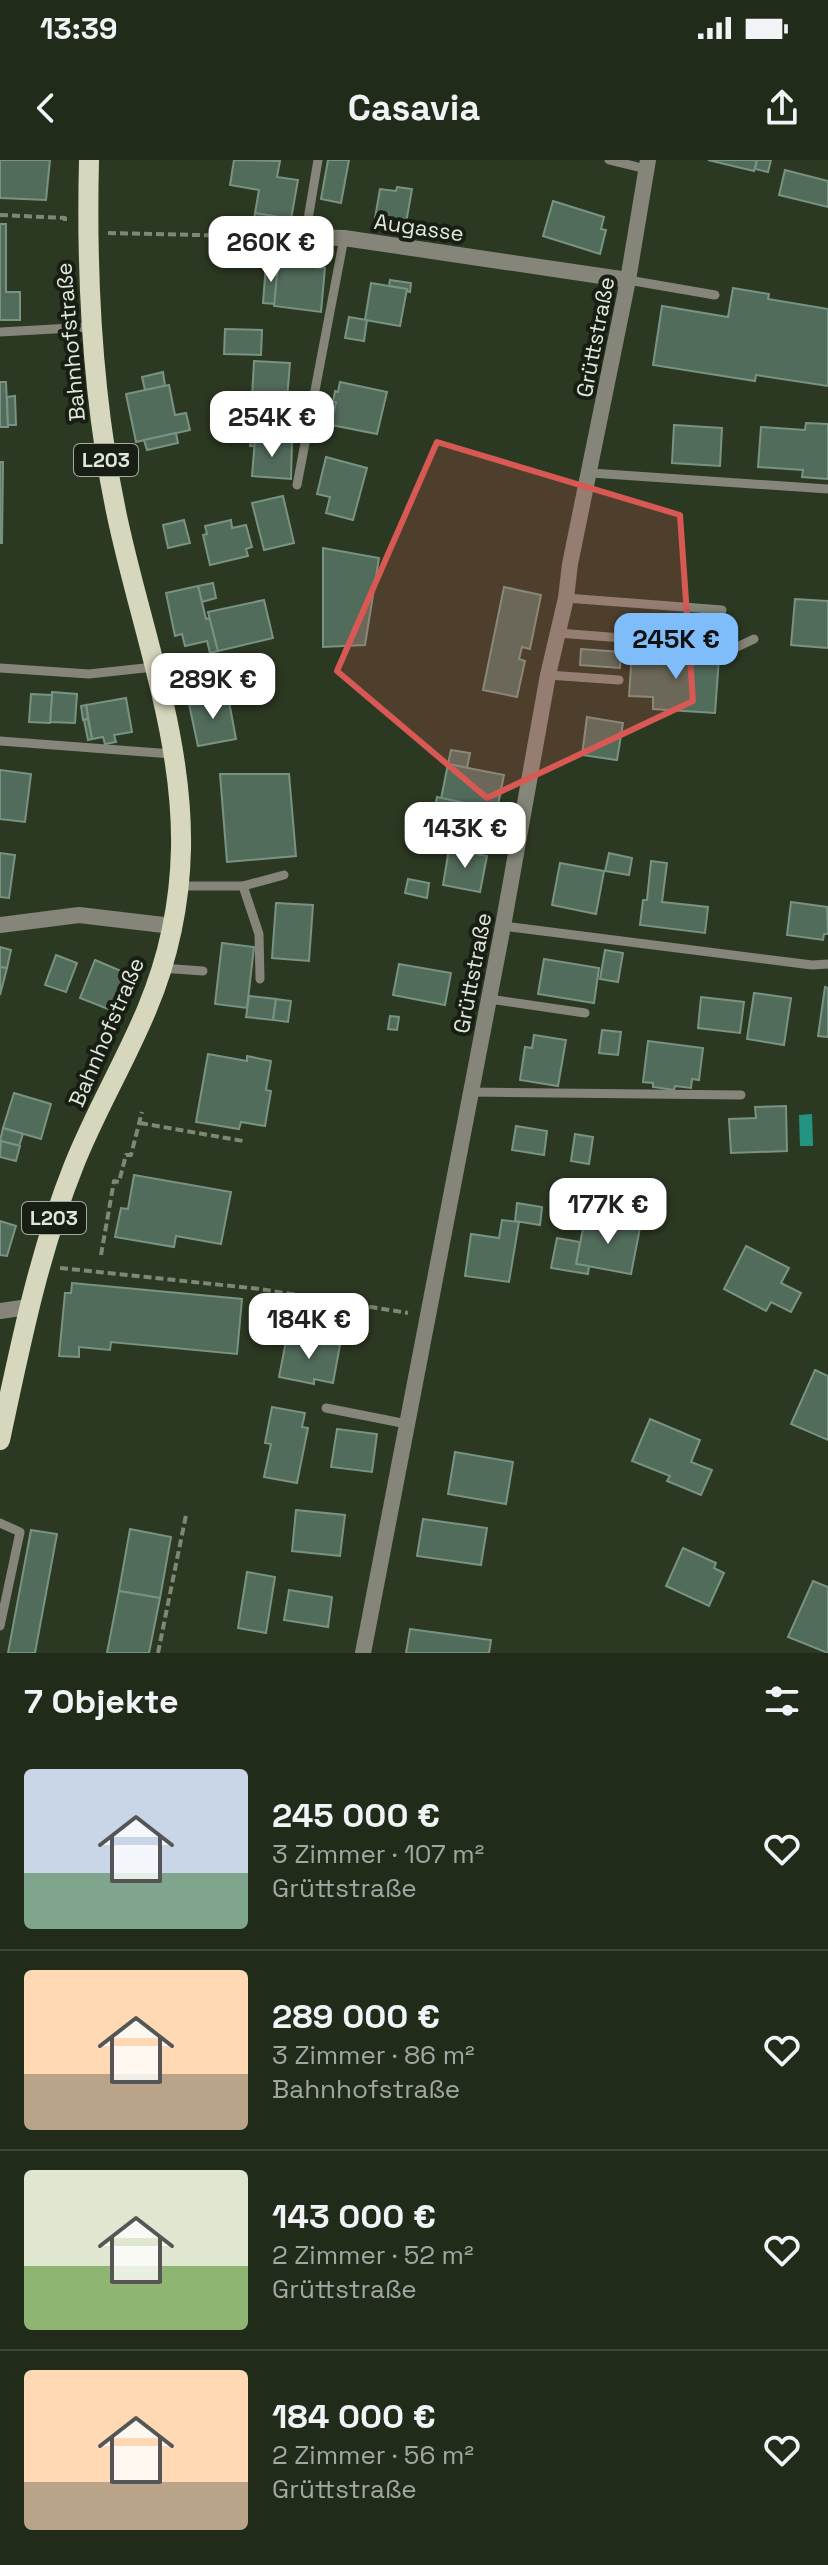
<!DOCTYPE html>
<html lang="de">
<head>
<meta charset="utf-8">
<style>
	body { margin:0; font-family:"Space Grotesk",sans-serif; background:#293323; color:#f1f3f6; height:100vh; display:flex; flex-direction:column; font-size:30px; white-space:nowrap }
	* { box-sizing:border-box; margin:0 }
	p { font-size:26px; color:#a2a7a2 }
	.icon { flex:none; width:44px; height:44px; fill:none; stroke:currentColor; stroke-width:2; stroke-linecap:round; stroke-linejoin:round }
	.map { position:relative; height:1493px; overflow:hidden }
	.side { display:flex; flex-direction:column; background:#212b1a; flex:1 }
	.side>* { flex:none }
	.price { position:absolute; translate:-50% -68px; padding:0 18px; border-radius:16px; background:#fff; color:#222; font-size:26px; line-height:52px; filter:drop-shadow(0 2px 4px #0008) }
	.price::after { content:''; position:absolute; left:50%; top:48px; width:24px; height:18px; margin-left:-12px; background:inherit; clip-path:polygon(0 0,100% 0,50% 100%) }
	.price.selected { background:#7fbdfa; color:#111 }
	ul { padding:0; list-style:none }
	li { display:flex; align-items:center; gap:24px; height:200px; padding:0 24px }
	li+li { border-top:2px solid #3e4739 }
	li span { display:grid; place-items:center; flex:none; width:224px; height:160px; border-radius:8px; color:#555 }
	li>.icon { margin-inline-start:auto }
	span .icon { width:96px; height:96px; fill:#fffc; stroke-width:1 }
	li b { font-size:34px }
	h2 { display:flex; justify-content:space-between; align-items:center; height:96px; padding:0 24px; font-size:34px }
	.status { display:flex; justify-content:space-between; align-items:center; height:56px; padding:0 40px; background:#212b1a; direction:ltr }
	.status svg { height:22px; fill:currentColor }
	header { display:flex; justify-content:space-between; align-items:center; height:104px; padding:0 24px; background:#212b1a; font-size:36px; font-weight:700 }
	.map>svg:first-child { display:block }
	.water { fill:#249482 }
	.building { fill:#526c5b; stroke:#789381; stroke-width:2 }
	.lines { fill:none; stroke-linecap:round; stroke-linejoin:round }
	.path { stroke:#7d8875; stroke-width:4; stroke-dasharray:8 4; stroke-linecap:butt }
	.lane { stroke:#858679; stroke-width:9 }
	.street { stroke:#858679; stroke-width:16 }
	.primary { stroke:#d7d7bd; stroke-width:20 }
	.marked { fill:#d85854; fill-opacity:0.2; stroke:#d85854; stroke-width:6; stroke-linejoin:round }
	.labels { text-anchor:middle; stroke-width:8; stroke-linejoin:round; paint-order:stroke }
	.shield { fill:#181e14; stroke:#a4ab9f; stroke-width:2 }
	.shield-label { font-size:20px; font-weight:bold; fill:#e0e8da }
	.street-label { font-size:22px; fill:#e0e8da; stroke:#181e14 }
</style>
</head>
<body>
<div class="status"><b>13:39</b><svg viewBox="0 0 49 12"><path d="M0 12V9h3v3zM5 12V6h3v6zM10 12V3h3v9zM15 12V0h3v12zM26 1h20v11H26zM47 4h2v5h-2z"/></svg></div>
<header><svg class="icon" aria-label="back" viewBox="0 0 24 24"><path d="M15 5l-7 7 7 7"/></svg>Casavia<svg class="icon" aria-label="share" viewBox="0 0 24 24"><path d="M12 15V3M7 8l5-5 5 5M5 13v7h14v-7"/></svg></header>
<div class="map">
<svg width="828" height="1493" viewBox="0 0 828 1493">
	<rect width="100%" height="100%" fill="#2c3922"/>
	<path class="water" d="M812 954 813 986H800L799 955Z"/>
	<g class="building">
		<path d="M0 0H50L46 40 0 38Z"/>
		<path d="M234 0 280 1 277 17 298 20 291 59 255 53 259 30 230 25Z"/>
		<path d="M328 0H349L341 43 321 39Z"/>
		<path d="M708 0H757L754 11Z"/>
		<path d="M757 0H771L768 12 755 9Z"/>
		<path d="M785 10 828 21V47L779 35Z"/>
		<path d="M397 27 412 29 406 63 375 58 380 29 396 31Z"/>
		<path d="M553 41 604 57 601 69 606 70 600 94 543 76Z"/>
		<path d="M255 53 291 59 289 73H252Z"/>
		<path d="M0 64H6V132H20V160H0Z"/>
		<path d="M266 104H278L275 144 263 143Z"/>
		<path d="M278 104 325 108 321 152 274 146Z"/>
		<path d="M390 120 411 123 410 132 406 131 407 129 389 126Z"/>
		<path d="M371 123 407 129 400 166 365 160Z"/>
		<path d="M733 128 769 134 768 139 828 149V226L756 215 755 221 653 205 662 146 728 157Z"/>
		<path d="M349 157 367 160 364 181 345 178Z"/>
		<path d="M225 169 262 170 261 195 224 194Z"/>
		<path d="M254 201 290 203 287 239 252 237Z"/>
		<path d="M163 212 165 226 145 230 142 217Z"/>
		<path d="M0 222H6L8 267H0Z"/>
		<path d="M340 222 387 232 377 274 331 265 336 242H333L335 231 338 232Z"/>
		<path d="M169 225 175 255 186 253 190 270 136 282 126 234Z"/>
		<path d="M15 236 16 265H8L7 237Z"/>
		<path d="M806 263 828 264V319L802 317 803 310 758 307 761 267 805 270Z"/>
		<path d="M674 265 722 268 720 306 672 303Z"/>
		<path d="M251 268 278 271 277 281 255 279V286H250Z"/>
		<path d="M176 273 178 283 147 290 144 280Z"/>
		<path d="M255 279 292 282 291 319 252 316Z"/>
		<path d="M326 297 367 308 353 360 326 353 330 337 317 334Z"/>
		<path d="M0 302H3L2 383H0Z"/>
		<path d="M283 336 294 383 264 390 252 343Z"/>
		<path d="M184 360 190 383 168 388 163 365Z"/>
		<path d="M231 360 232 368 246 365 252 387 246 389 248 396 210 405 203 375 207 374 205 366Z"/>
		<path d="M323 388 379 398 365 485 323 487Z"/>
		<path d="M213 423 216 438 202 442 198 426Z"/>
		<path d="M198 426 206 459 210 458 218 491 210 493 207 481 185 486 182 474 175 476 166 433Z"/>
		<path d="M504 427 541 435 530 489 522 487 519 499 525 501 517 537 483 530Z"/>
		<path d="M795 439 828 441V488L791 485Z"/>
		<path d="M264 440 273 478 218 491 208 452Z"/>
		<path d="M581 489 621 492 620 508 580 505Z"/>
		<path d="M632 492 719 498 715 553 653 549V537L629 536Z"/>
		<path d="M52 532 77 534 75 563 50 562Z"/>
		<path d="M31 534 52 535 50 563 29 562Z"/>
		<path d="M228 536 236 579 198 586 189 544Z"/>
		<path d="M126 538 132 572 114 575 116 582 105 584 103 577 92 579 86 545Z"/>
		<path d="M86 545 88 559 83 560 81 546Z"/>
		<path d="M587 557 623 563 617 600 582 595Z"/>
		<path d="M88 559 92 579 88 580 84 560Z"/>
		<path d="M451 590 470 593 467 608 448 604Z"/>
		<path d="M448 604 504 615 497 650 441 639Z"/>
		<path d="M0 610 31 614 25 662 0 659Z"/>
		<path d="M220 614H289L296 696 227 702Z"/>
		<path d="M437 637 479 646 476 665 433 657Z"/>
		<path d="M449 689 487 696 480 732 443 725Z"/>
		<path d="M0 693 15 695 9 738 0 737Z"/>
		<path d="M609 693 632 698 629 715 605 711Z"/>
		<path d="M651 701 667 703 662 742 708 747 705 773 640 765 643 740H647Z"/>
		<path d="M560 703 604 711 596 754 552 745Z"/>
		<path d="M408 719 429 723 427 738 405 733Z"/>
		<path d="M791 742 827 747 828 774H824L823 780 787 775Z"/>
		<path d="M276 743 313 745 309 801 272 798Z"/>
		<path d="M222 783 254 787 247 848 215 844Z"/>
		<path d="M0 787 11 790 7 808 0 807Z"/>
		<path d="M605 790 623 793 618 822 600 819Z"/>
		<path d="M56 795 77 803 66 832 45 825Z"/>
		<path d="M544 799 599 808 594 843 538 834Z"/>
		<path d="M95 800 133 816 118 853 80 838Z"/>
		<path d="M399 804 451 813 445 845 393 835Z"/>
		<path d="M0 807 7 808 0 835Z"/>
		<path d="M825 827 828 828V877L818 876Z"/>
		<path d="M754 833 791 838 784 885 747 879Z"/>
		<path d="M249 836 276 839 273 860 246 857Z"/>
		<path d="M701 837 744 842 740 873 698 868Z"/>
		<path d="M276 839 291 841 288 862 273 860Z"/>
		<path d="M390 856 399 857 397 870 388 869Z"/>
		<path d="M602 870 621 872 618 895 599 893Z"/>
		<path d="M534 875 566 880 558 926 520 920 525 887 532 888Z"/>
		<path d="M648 881 703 888 699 920 692 919 691 928 675 926 674 930 653 927V923L643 922Z"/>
		<path d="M208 894 247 901V896L271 901 266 930 271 931 265 966 241 962 239 969 196 962Z"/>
		<path d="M14 933 51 944 41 979 3 968Z"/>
		<path d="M786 946 787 991 731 993 729 959 756 958 755 947Z"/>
		<path d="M516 966 547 971 544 995 512 990Z"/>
		<path d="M3 968 23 974 19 986 0 981Z"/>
		<path d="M575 974 593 977 589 1004 571 1001Z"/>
		<path d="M1 981 20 986 16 1001 0 997Z"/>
		<path d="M134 1015 231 1032 221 1084 176 1076 174 1087 115 1077 121 1048 128 1049Z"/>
		<path d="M517 1043 542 1047 540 1065 515 1061Z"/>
		<path d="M585 1058 640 1068 631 1114 576 1104Z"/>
		<path d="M502 1060 519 1062 509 1122 465 1116 471 1074 499 1078Z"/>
		<path d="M0 1061 16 1066 7 1096 0 1095Z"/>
		<path d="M557 1078 580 1082 576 1104 589 1106 588 1114 551 1108Z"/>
		<path d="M746 1086 789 1108 781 1123 801 1133 791 1152 771 1142 766 1151 724 1129Z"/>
		<path d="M72 1123 242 1139 237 1194 111 1182 110 1190 79 1187V1197L59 1196 65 1133H71Z"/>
		<path d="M287 1176 340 1185 333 1223 314 1219V1224L279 1217Z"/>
		<path d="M815 1210 828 1216V1280L791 1264Z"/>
		<path d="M272 1247 305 1253 302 1267 308 1268 297 1323 264 1317 271 1284 265 1283Z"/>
		<path d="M650 1259 700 1280 691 1302 712 1310 701 1335 667 1321 670 1316 632 1301Z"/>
		<path d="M337 1269 377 1274 372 1312 331 1307Z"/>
		<path d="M455 1292 513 1302 506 1344 448 1334Z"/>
		<path d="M296 1350 345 1355 340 1396 292 1391Z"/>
		<path d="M423 1359 487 1368 481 1405 417 1396Z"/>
		<path d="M130 1369 171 1377 160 1438 119 1431Z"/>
		<path d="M31 1370 57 1374 35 1493H8Z"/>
		<path d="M683 1388 716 1403 714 1408 724 1413 709 1446 666 1426Z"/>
		<path d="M247 1412 275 1417 266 1473 238 1468Z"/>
		<path d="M813 1421 828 1427V1493L788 1477Z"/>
		<path d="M289 1430 332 1437 328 1467 284 1460Z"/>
		<path d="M119 1431 160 1438 149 1493H107Z"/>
		<path d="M410 1469 491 1480 489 1493H406Z"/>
	</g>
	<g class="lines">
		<g class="path">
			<path d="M0 55 65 58V62"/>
			<path d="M108 73 287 77"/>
			<path d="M140 963 243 981"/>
			<path d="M101 1095 114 1021 119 1022 126 995H131L142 952"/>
			<path d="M60 1108 260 1129 408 1153"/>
			<path d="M158 1493 186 1355"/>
		</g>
		<g class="lane">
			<path d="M609 0 646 9"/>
			<path d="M305 77 318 0"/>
			<path d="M628 120 715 135"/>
			<path d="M0 172 90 167"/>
			<path d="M591 313 828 329"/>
			<path d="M297 325 344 78"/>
			<path d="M566 438 722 450"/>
			<path d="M558 473 737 487 754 479"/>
			<path d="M0 508 89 514 154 507"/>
			<path d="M548 515 619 520"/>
			<path d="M0 581 172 594"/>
			<path d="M178 726H243L284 715"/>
			<path d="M243 726 259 774 260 819"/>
			<path d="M503 766 812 805 828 804"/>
			<path d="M161 808 203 811"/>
			<path d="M489 839 585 853"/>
			<path d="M471 932 741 935"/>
			<path d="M326 1248 407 1264"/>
			<path d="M0 1363 20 1372 0 1466"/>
		</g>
		<g class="street">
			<path d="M305 77 344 78 628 120"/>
			<path d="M0 765 79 755 172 766"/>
			<path d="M0 1151 28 1147"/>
			<path d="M363 1493 503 766 548 515 566 438 570 404 628 120 648 0"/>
		</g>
		<path class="primary" d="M0 1280C20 1187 38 1095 74 1005 95 952 125 902 147 849 168 799 180 742 181 688 183 575 140 465 117 356 92 238 86 120 89 0"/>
	</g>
	<path class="marked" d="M437 282 680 355 693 541 487 638 337 511Z"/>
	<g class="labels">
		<g class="shield">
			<rect x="74" y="284" width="64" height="32" rx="6"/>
			<rect x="22" y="1042" width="64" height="32" rx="6"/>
		</g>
		<g class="shield-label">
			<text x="106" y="307">L203</text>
			<text x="54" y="1065">L203</text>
		</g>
		<g class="street-label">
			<text transform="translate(419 67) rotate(8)" y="8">Augasse</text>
			<text transform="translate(595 177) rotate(-79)" y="8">Grüttstraße</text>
			<text transform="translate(70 182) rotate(-95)" y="8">Bahnhofstraße</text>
			<text transform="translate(472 813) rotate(-79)" y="8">Grüttstraße</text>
			<text transform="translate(106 872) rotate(-67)" y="8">Bahnhofstraße</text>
		</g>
	</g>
</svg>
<b class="price" style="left:271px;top:124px">260K €</b>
<b class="price" style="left:272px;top:299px">254K €</b>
<b class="price selected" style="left:676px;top:521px">245K €</b>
<b class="price" style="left:213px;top:561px">289K €</b>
<b class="price" style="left:465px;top:710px">143K €</b>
<b class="price" style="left:608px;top:1086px">177K €</b>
<b class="price" style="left:309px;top:1201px">184K €</b>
</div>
<section class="side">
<h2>7 Objekte<svg class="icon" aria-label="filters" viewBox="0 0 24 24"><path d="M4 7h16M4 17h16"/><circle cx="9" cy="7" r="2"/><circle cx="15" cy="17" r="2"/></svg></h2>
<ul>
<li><span style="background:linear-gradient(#c9d6e8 65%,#7fa58c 0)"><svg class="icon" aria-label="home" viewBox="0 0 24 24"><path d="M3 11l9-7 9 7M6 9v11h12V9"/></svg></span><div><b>245 000 €</b><p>3 Zimmer · 107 m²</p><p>Grüttstraße</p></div><svg class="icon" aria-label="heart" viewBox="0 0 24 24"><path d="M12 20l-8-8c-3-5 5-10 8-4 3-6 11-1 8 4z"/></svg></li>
<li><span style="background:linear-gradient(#ffd9b3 65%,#b9a48a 0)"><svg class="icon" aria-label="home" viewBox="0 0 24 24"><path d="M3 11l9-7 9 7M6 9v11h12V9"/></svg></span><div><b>289 000 €</b><p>3 Zimmer · 86 m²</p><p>Bahnhofstraße</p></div><svg class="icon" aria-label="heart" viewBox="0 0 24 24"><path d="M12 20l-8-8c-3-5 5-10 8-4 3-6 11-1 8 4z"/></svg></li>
<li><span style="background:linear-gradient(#dfe7d0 60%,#8fb573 0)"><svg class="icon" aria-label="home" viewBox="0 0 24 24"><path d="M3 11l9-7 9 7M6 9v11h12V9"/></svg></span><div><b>143 000 €</b><p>2 Zimmer · 52 m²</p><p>Grüttstraße</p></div><svg class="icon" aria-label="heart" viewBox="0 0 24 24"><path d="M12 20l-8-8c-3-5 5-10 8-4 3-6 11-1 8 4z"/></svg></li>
<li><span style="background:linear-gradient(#ffd9b3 70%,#b9a48a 0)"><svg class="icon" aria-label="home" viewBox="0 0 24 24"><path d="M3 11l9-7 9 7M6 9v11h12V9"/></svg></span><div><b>184 000 €</b><p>2 Zimmer · 56 m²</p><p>Grüttstraße</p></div><svg class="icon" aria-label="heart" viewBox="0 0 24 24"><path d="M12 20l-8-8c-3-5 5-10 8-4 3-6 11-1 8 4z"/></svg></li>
</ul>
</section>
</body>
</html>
